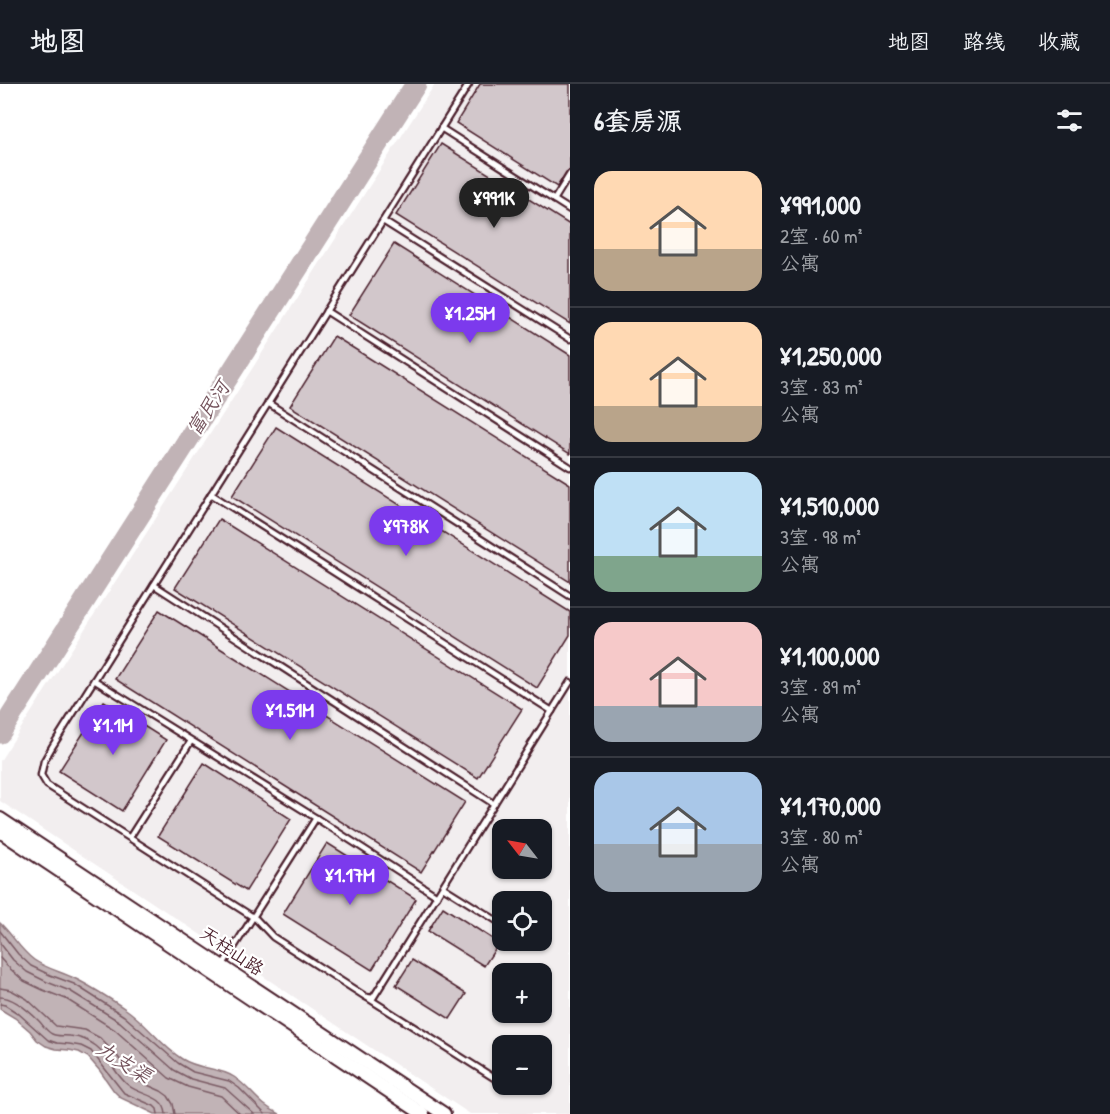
<!DOCTYPE html>
<html lang="zh">
<head>
<meta charset="utf-8">
<style>
	body { margin:0; font-family:"Patrick Hand","LXGW WenKai TC",sans-serif; background:#242831; color:#f1f3f6; height:100vh; display:flex; flex-direction:column; font-size:22px; white-space:nowrap }
	* { box-sizing:border-box; margin:0 }
	p { font-size:20px; color:#9ea1a6 }
	.icon { flex:none; width:33px; height:33px; fill:none; stroke:currentColor; stroke-width:2; stroke-linecap:round; stroke-linejoin:round }
	.map { position:relative; flex:1; overflow:hidden }
	.drawer { display:flex; flex-direction:column; background:#171b24; width:540px }
	.drawer>* { flex:none }
	.needle { width:39px; rotate:301deg }
	.buttons { position:absolute; left:492px; top:735px; display:grid; gap:12px }
	.buttons a { display:grid; place-items:center; width:60px; height:60px; border-radius:12px; background:#171b24; box-shadow:0 2px 4px #0004; font-size:30px }
	.price { position:absolute; translate:-50% -51px; padding:0 14px; border-radius:21px; background:#7c3aed; color:#fff; font-size:20px; line-height:39px; filter:drop-shadow(0 2px 3px #0008) }
	.price::after { content:''; position:absolute; left:50%; top:36px; width:18px; height:14px; margin-left:-9px; background:inherit; clip-path:polygon(0 0,100% 0,50% 100%) }
	.price.on { background:#222; color:#fff }
	ul { padding:0; list-style:none }
	li { display:flex; align-items:center; gap:18px; height:150px; padding:0 24px }
	li+li { border-top:2px solid #363941 }
	li span { display:grid; place-items:center; flex:none; width:168px; height:120px; border-radius:18px; color:#555 }
	li>.icon { margin-inline-start:auto }
	span .icon { width:72px; height:72px; fill:#fffc; stroke-width:1 }
	li b { font-size:26px }
	h2 { display:flex; justify-content:space-between; align-items:center; height:72px; padding:0 24px; font-size:26px }
	header { display:flex; align-items:center; gap:36px; box-sizing:border-box; height:84px; padding:0 30px; background:#171b24; border-bottom:2px solid #363941 }
	header strong { font-size:28px }
	nav { display:flex; gap:33px; margin-inline-start:auto; font-size:21px }
	main { display:flex; flex:1; min-height:0 }
	.map>svg:first-child { display:block }
	.built { fill:#f2eeef; fill-rule:evenodd }
	.water { fill:#c1b3b6; stroke:#91787e; stroke-width:1.5 }
	.lines { fill:none; stroke-linecap:round; stroke-linejoin:round }
	.shore { stroke:#7a5a63; stroke-width:1.5 }
	.river { stroke:#c1b3b6; stroke-width:21 }
	.building { fill:#d2c7cb; stroke:#4a1f2b; stroke-width:1.5 }
	.service-casing { stroke:#4a1f2b; stroke-width:9 }
	.tertiary-casing { stroke:#4a1f2b; stroke-width:16 }
	.service { stroke:#fff; stroke-width:4.5 }
	.tertiary { stroke:#fff; stroke-width:12 }
	.labels { text-anchor:middle; stroke-width:4.5; stroke-linejoin:round; paint-order:stroke }
	.street-label { font-size:18px; fill:#4a1f2b; stroke:#fff }
	.water-label { font-size:20px; font-style:italic; fill:#74535c; stroke:#fff }
</style>
</head>
<body>
<header>
<strong>地图</strong>
<nav><a>地图</a><a>路线</a><a>收藏</a></nav>
</header>
<main>
<div class="map">
<svg width="570" height="1030" viewBox="0 0 570 1030">
	<rect width="100%" height="100%" fill="#fff"/>
	<filter id="ink" filterUnits="userSpaceOnUse"><feTurbulence type="fractalNoise" baseFrequency=".0167" numOctaves="2"/><feDisplacementMap in="SourceGraphic" scale="12" xChannelSelector="R" yChannelSelector="G"/><feConvolveMatrix kernelMatrix="1 2 1 2 8 2 1 2 1" color-interpolation-filters="sRGB"/></filter>
	<g filter="url(#ink)">
		<path class="built" d="M435 0H570V1030H470L0 717V677ZM502 746H542V784H502ZM502 818H542V856H502ZM502 890H542V928H502ZM502 962H542V1000H502Z"/>
		<path class="water" d="M0 839C12 850 20 866 34 876 47 885 62 888 76 895 92 903 112 916 127 926 147 940 161 962 182 975 199 986 219 983 234 993 252 1005 258 1021 280 1030H155L121 1014 114 1007 100 987 88 973 79 968 69 966 56 965 46 962 37 956 30 947 15 934 0 925Z"/>
		<g class="lines">
			<g class="shore">
				<path d="M0 847 18 870 31 882 50 891 74 900 124 932 178 979 193 988 229 997 239 1004 265 1030"/>
				<path d="M0 859 13 876 27 888 47 898 70 907 120 938 174 986 191 995 225 1004 254 1030"/>
				<path d="M0 874 7 882 24 897 43 906 66 915 115 946 169 994 188 1003 221 1012 240 1030"/>
				<path d="M0 904 11 906 27 915 56 942 85 946 100 954 118 973 134 995 161 1007 168 1012 173 1020 175 1030"/>
				<path d="M0 913C14 913 29 927 39 937 43 941 46 947 52 950 58 953 64 951 70 952 79 953 88 956 96 962 109 972 115 991 128 1001 140 1012 164 1010 166 1030"/>
				<path d="M0 920 5 921 19 930 48 956 57 959 69 960 81 962 91 967 124 1009 154 1022 157 1025 158 1030"/>
			</g>
			<path class="river" d="M0 649 416 0"/>
		</g>
		<g class="building">
			<path d="M480 0H570V86L566 88 557 103 456 39Z"/>
			<path d="M441 60 570 141V240L396 131Z"/>
			<path d="M394 160 570 271V370L349 231Z"/>
			<path d="M334 252 570 400V498L290 322Z"/>
			<path d="M276 343 570 528V551L537 604 232 412Z"/>
			<path d="M219 435 522 625 478 694 175 504Z"/>
			<path d="M159 526 465 718 421 788 115 595Z"/>
			<path d="M104 617 166 656 122 727 59 687Z"/>
			<path d="M204 679 291 735 246 807 158 752Z"/>
			<path d="M327 759 416 815 372 886 283 830Z"/>
			<path d="M443 823 499 859 484 882 428 847Z"/>
			<path d="M412 876 466 910 450 935 396 901Z"/>
		</g>
		<g class="lines">
			<g class="service-casing">
				<g id="service">
					<path d="M469 0 52 663 44 677 41 691 47 701 256 835 273 853 366 913 373 914 570 598"/>
					<path d="M441 44 570 126"/>
					<path d="M554 116 570 90"/>
					<path d="M383 137 570 255"/>
					<path d="M326 227 570 383"/>
					<path d="M268 319 570 512"/>
					<path d="M211 410 552 627"/>
					<path d="M154 501 494 720"/>
					<path d="M94 596 316 734 437 812"/>
					<path d="M130 753 191 657"/>
					<path d="M443 803 502 840"/>
					<path d="M222 882 316 734"/>
					<path d="M368 914 502 999"/>
				</g>
			</g>
			<g class="tertiary-casing">
				<g id="tertiary">
					<path d="M0 735 444 1030"/>
					<path d="M0 747 423 1030"/>
				</g>
			</g>
			<use href="#service" class="service"/>
			<use href="#tertiary" class="tertiary"/>
		</g>
	</g>
	<g class="labels">
		<g class="street-label">
			<text transform="translate(232 867) rotate(34)" y="6">天柱山路</text>
		</g>
		<g class="water-label">
			<text transform="translate(208 324) rotate(-57)" y="7">富民河</text>
			<text transform="translate(124 978) rotate(32)" y="7">九支渠</text>
		</g>
	</g>
</svg>
<div class="buttons">
<a><svg class="needle" viewBox="-14 -14 28 28"><path d="M0-13l5 13h-10z" fill="#e53935"/><path d="M0 13l5-13h-10z" fill="#9ea1a6"/></svg></a>
<a><svg class="icon" aria-label="locate" viewBox="0 0 24 24"><circle cx="12" cy="12" r="6"/><path d="M12 2v4M12 18v4M2 12h4M18 12h4"/></svg></a>
<a>+</a>
<a>−</a>
</div>
<b class="price on" style="left:494px;top:145px">¥991K</b>
<b class="price" style="left:470px;top:260px">¥1.25M</b>
<b class="price" style="left:406px;top:473px">¥978K</b>
<b class="price" style="left:290px;top:657px">¥1.51M</b>
<b class="price" style="left:113px;top:672px">¥1.1M</b>
<b class="price" style="left:350px;top:822px">¥1.17M</b>
</div>
<section class="drawer">
<h2>6套房源<svg class="icon" aria-label="filters" viewBox="0 0 24 24"><path d="M4 7h16M4 17h16"/><circle cx="9" cy="7" r="2"/><circle cx="15" cy="17" r="2"/></svg></h2>
<ul>
<li><span style="background:linear-gradient(#ffd9b3 65%,#b9a48a 0)"><svg class="icon" aria-label="home" viewBox="0 0 24 24"><path d="M3 11l9-7 9 7M6 9v11h12V9"/></svg></span><div><b>¥991,000</b><p>2室 · 60 m²</p><p>公寓</p></div></li>
<li><span style="background:linear-gradient(#ffd9b3 70%,#b9a48a 0)"><svg class="icon" aria-label="home" viewBox="0 0 24 24"><path d="M3 11l9-7 9 7M6 9v11h12V9"/></svg></span><div><b>¥1,250,000</b><p>3室 · 83 m²</p><p>公寓</p></div></li>
<li><span style="background:linear-gradient(#bfe0f5 70%,#7fa58c 0)"><svg class="icon" aria-label="home" viewBox="0 0 24 24"><path d="M3 11l9-7 9 7M6 9v11h12V9"/></svg></span><div><b>¥1,510,000</b><p>3室 · 98 m²</p><p>公寓</p></div></li>
<li><span style="background:linear-gradient(#f6c9c9 70%,#9aa5b1 0)"><svg class="icon" aria-label="home" viewBox="0 0 24 24"><path d="M3 11l9-7 9 7M6 9v11h12V9"/></svg></span><div><b>¥1,100,000</b><p>3室 · 89 m²</p><p>公寓</p></div></li>
<li><span style="background:linear-gradient(#a9c7e8 60%,#9aa5b1 0)"><svg class="icon" aria-label="home" viewBox="0 0 24 24"><path d="M3 11l9-7 9 7M6 9v11h12V9"/></svg></span><div><b>¥1,170,000</b><p>3室 · 80 m²</p><p>公寓</p></div></li>
</ul>
</section>
</main>
</body>
</html>
